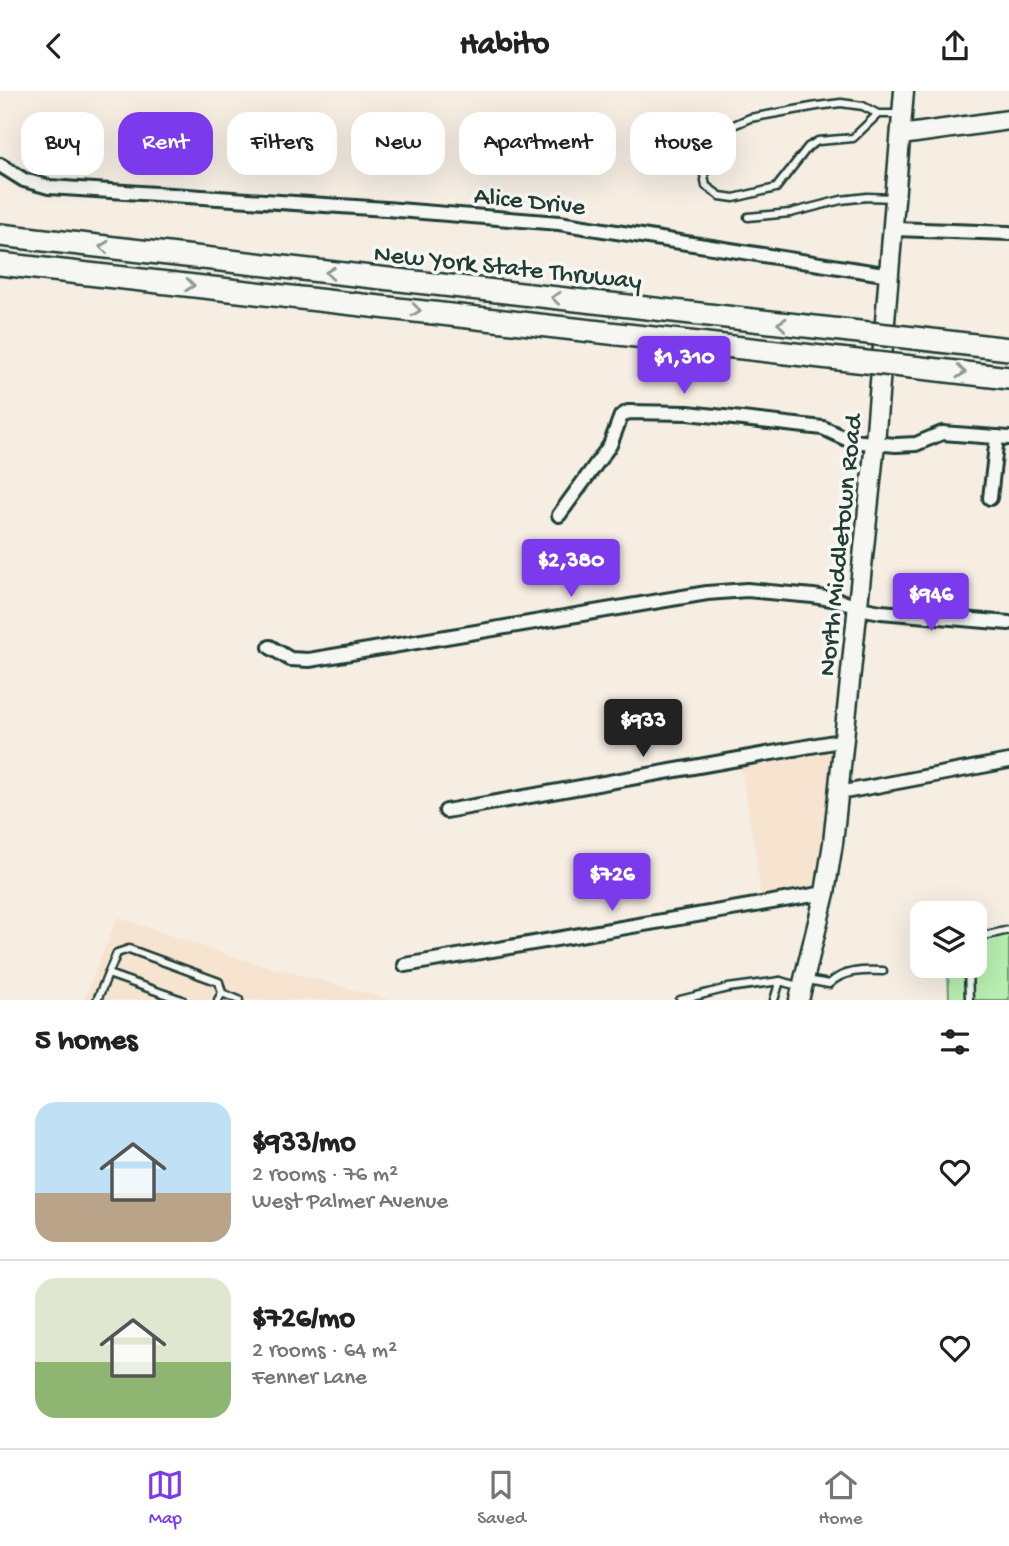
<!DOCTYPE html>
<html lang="en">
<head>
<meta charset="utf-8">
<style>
	body { margin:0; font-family:"Gochi Hand",sans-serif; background:#f2f2f2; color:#222; height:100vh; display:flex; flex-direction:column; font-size:26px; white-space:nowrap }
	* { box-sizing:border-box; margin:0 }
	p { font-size:23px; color:#767676 }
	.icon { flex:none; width:38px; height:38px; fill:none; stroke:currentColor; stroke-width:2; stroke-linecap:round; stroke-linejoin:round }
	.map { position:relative; height:909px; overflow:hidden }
	.drawer { display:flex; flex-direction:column; background:#fff; flex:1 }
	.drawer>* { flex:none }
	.guide { position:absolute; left:21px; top:21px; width:968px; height:63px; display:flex; gap:14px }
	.buttons { position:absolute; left:910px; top:810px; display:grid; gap:14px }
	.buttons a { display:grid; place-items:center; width:77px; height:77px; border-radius:14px; background:#fff; box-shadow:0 7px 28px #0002; font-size:35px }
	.price { position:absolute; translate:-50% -60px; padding:0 16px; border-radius:7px; background:#7c3aed; color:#fff; font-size:23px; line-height:46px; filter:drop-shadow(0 2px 4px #0008) }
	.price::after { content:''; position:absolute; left:50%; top:42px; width:21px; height:16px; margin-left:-10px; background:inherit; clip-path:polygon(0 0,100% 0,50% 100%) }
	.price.current { background:#222; color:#fff }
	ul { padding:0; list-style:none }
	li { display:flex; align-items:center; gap:21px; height:175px; padding:0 35px }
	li+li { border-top:2px solid #e0e0e0 }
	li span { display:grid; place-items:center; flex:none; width:196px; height:140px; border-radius:21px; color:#555 }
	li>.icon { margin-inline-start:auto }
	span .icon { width:84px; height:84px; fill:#fffc; stroke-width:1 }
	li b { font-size:30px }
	h2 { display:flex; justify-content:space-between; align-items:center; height:84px; padding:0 35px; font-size:30px }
	.chip { padding:0 24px; border-radius:21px; background:#fff; box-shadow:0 7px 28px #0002; font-size:24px; line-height:63px }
	.chip.current { background:#7c3aed; color:#fff }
	header { display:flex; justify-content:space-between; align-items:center; height:91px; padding:0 35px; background:#fff; font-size:32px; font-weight:700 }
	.tab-bar { display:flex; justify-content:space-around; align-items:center; height:98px; border-top:2px solid #e0e0e0; background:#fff; font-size:19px; color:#767676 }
	.tab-bar a { display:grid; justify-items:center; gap:4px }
	.tab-bar .current { color:#7c3aed }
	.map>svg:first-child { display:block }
	.built { fill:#f6e4d0 }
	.green { fill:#b8eeb0; stroke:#6c9672; stroke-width:2 }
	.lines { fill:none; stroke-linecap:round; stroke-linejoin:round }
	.lane-casing { stroke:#1f3d34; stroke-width:11 }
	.street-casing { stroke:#1f3d34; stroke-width:18 }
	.secondary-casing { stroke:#1f3d34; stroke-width:23 }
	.highway-casing { stroke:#1f3d34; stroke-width:26 }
	.lane { stroke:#f6f6f2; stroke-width:6 }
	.street { stroke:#f6f6f2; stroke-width:12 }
	.secondary { stroke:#f6f6f2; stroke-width:18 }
	.highway { stroke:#f6f6f2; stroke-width:21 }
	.highway-bridge-casing { stroke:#1f3d34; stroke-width:26; stroke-linecap:butt }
	.highway-bridge { stroke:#f6f6f2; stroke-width:21 }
	.oneway { stroke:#8a9a93 }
	.labels { text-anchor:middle; stroke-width:7; stroke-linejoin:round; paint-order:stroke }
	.street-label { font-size:26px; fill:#1f3d34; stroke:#f6f6f2 }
</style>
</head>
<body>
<header><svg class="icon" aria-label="back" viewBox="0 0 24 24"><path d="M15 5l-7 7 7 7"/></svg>Habito<svg class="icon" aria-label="share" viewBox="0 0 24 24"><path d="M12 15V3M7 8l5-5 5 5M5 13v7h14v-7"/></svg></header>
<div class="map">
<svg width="1009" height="909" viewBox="0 0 1009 909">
	<rect width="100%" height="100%" fill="#f6eee3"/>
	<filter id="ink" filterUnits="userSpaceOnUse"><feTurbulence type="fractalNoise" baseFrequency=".0143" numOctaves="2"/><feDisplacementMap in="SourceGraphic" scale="14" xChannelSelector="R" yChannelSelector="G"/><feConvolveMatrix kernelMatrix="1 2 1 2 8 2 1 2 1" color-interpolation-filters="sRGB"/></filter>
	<g filter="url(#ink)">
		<g class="built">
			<path d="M836 656 815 795 762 807 741 673Z"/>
			<path d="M118 826 230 865 391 909H83Z"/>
		</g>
		<path class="green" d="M1009 835V909H949L948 875H975V841Z"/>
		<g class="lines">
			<g class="lane-casing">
				<g id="lane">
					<path d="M878 23 853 47 818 50 808 56 776 97 734 107 720 105 706 95 699 56 708 45 750 27 817 15 841 12 863 15 878 23H901"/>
					<path d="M748 126 790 122 841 109 867 106 894 107"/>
					<path d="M975 847 1009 839"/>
					<path d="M968 875 969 909"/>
					<path d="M108 883 182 909"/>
					<path d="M807 889 829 893C843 879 864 879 883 880"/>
					<path d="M97 909 117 862 129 858 219 891 222 902"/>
					<path d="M218 909 222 902 239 909"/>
					<path d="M680 909 728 897 780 890"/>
					<path d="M774 909 780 890 801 896"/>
				</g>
			</g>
			<g class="street-casing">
				<g id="street">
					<path d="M0 74 24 89 49 96 386 118 559 132 890 184"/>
					<path d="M894 138 1009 142"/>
					<path d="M990 407 997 346"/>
					<path d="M559 424 610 354 621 325 628 321 688 322 823 337 851 350 896 354 916 353 942 342 1009 347"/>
					<path d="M270 556 290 568 309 569 707 502 747 499 813 505 838 509 859 517 881 521 1009 532"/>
					<path d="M839 702 1009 670"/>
					<path d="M446 720 845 649"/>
					<path d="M405 874 825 802"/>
				</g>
			</g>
			<g class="secondary-casing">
				<g id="secondary">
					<path d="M901 44 1009 29"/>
					<path d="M799 909 825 802 833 752 875 352 904 0"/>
				</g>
			</g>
			<g class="highway-casing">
				<g id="highway">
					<path d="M0 144 850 240"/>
					<path d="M0 173 848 269"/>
					<path d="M914 247 1009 258"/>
					<path d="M912 276 1009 287"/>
				</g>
			</g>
			<use href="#lane" class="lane"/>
			<use href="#street" class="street"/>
			<use href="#secondary" class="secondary"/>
			<use href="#highway" class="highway"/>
			<g class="highway-bridge-casing">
				<g id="highway-bridge">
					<path d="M850 240 914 247"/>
					<path d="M848 269 912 276"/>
				</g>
			</g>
			<use href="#highway-bridge" class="highway-bridge"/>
		</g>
		<defs><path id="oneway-chevron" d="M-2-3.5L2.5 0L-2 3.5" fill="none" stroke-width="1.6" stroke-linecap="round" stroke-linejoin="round" transform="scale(1.75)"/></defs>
		<g class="oneway">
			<use href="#oneway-chevron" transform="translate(104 156) rotate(-174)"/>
			<use href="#oneway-chevron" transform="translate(330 182) rotate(-174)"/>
			<use href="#oneway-chevron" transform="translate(190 194) rotate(6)"/>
			<use href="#oneway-chevron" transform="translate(556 207) rotate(-174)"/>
			<use href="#oneway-chevron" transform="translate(416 219) rotate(6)"/>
			<use href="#oneway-chevron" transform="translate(782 233) rotate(-174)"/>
			<use href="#oneway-chevron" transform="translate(961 281) rotate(6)"/>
		</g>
	</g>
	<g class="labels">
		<g class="street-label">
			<text transform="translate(530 108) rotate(6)" y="9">Alice Drive</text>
			<text transform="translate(508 174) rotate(6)" y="9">New York State Thruway</text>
			<text transform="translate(838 454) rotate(-84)" y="9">North Middletown Road</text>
		</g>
	</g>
</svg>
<div class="buttons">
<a><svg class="icon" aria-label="layers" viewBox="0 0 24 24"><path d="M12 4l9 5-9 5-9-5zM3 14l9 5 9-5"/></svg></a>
</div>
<b class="price" style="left:684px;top:305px">$1,310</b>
<b class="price" style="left:571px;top:508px">$2,380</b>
<b class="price" style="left:931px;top:542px">$946</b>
<b class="price current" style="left:643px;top:668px">$933</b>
<b class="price" style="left:612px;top:822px">$726</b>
<div class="guide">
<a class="chip">Buy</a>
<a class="chip current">Rent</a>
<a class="chip">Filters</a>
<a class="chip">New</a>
<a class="chip">Apartment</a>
<a class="chip">House</a>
</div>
</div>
<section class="drawer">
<h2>5 homes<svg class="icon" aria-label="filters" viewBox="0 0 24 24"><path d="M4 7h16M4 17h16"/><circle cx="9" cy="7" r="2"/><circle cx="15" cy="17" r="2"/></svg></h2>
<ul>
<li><span style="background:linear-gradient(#bfe0f5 65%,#b9a48a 0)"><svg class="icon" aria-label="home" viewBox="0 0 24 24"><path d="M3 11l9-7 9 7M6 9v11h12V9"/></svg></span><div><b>$933/mo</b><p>2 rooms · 76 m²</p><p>West Palmer Avenue</p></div><svg class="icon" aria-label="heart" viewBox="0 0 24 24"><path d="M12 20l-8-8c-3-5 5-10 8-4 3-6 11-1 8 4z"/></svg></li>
<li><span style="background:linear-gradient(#dfe7d0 60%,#8fb573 0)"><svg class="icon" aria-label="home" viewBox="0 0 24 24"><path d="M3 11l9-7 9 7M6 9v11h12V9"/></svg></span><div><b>$726/mo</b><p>2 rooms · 64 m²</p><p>Fenner Lane</p></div><svg class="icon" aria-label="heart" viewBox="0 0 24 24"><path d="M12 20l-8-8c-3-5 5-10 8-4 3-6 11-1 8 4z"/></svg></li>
</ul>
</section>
<nav class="tab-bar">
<a class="current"><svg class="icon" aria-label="map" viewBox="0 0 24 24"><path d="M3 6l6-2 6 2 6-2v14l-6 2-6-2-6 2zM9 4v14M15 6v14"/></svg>Map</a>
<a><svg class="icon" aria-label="saved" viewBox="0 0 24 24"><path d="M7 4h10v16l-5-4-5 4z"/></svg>Saved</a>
<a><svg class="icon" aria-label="home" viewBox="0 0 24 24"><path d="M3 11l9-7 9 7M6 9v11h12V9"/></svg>Home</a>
</nav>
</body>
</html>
